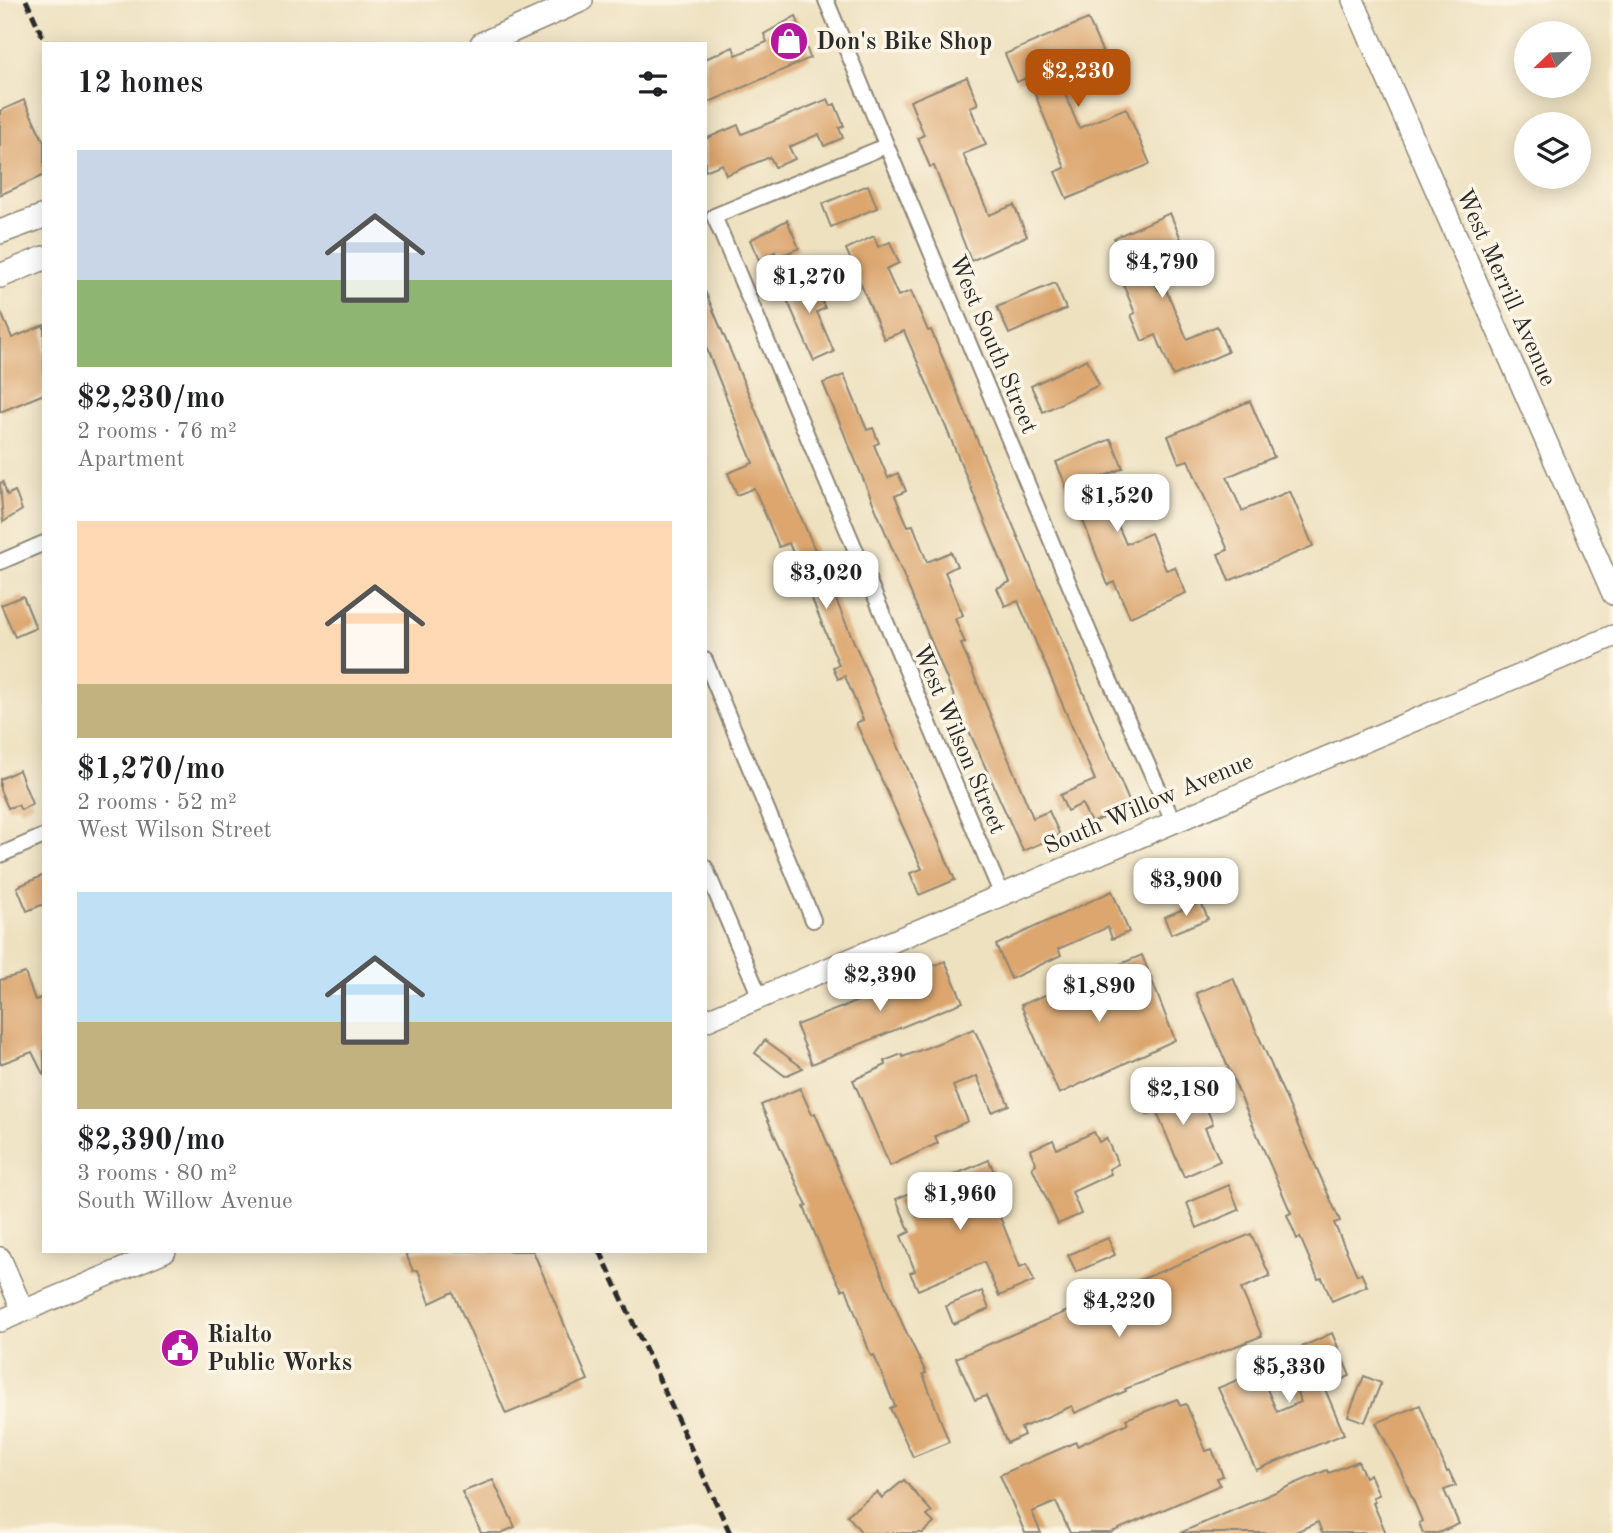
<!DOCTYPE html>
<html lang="en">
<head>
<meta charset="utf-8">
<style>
	body { margin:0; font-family:"Old Standard TT",serif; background:#f2f2f2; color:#202124; height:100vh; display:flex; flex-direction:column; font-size:26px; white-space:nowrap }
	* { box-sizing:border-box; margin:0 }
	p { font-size:23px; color:#757577 }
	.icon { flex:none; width:38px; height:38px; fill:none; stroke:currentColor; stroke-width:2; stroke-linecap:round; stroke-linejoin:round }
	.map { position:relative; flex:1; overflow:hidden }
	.details { position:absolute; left:42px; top:42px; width:665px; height:1211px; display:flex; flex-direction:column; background:#fff; border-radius:0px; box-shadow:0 4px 18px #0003 }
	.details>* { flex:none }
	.needle { width:46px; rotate:247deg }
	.buttons { position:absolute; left:1514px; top:21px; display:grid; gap:14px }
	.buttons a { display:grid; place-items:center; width:77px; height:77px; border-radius:50%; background:#fff; box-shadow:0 4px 18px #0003; font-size:35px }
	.price { position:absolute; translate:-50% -60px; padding:0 16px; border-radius:14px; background:#fff; color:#222; font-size:23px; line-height:46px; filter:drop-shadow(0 2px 4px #0008) }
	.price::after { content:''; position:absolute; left:50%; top:42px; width:21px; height:16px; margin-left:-10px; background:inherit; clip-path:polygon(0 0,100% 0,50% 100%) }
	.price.current { background:#b45309; color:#fff }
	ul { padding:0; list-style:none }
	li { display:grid; align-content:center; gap:14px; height:371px; padding:0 35px }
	li span { display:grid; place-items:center; height:217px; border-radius:0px; color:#555 }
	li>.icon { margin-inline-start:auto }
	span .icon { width:126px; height:126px; fill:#fffc; stroke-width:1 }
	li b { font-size:30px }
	h2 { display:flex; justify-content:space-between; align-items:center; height:84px; padding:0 35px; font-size:30px }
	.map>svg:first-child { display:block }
	.building { fill:#dca66e }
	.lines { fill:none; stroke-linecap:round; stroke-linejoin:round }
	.street-casing { stroke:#8c8676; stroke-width:18 }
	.secondary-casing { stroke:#8c8676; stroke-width:24 }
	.primary-casing { stroke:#8c8676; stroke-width:26 }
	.street { stroke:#fff; stroke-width:14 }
	.secondary { stroke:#fff; stroke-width:21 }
	.primary { stroke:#fff; stroke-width:23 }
	.rail { stroke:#2b2b2b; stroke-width:5; stroke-dasharray:10 5; stroke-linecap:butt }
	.labels { text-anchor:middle; stroke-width:7; stroke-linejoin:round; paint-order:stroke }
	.poi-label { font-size:24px; font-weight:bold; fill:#2b2b2b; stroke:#fcf5e5; text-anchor:start }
	.street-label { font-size:24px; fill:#2b2b2b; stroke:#fcf5e5 }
</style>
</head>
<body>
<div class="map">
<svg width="1613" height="1533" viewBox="0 0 1613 1533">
	<rect width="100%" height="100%" fill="#fcf5e5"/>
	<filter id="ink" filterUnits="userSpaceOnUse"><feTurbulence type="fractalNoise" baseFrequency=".0143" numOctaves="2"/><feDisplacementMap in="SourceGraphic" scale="14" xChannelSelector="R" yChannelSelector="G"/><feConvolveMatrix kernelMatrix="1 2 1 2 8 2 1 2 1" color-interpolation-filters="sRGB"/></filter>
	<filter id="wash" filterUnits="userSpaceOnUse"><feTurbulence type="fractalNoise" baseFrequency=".00686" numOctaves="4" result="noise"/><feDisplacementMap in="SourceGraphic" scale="28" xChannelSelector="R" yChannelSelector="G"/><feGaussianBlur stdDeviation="1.57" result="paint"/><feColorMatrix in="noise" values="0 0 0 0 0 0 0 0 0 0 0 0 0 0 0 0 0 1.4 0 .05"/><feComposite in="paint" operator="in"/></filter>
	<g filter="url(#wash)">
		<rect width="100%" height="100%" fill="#eee1c0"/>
		<g id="blocks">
			<g class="building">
				<path d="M796 16 810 58 705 104V59L733 47 736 55 767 42 764 34Z"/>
				<path d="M1088 19 1112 74 1065 94 1079 128 1126 108 1150 164 1067 199 1055 172 1065 168 1028 77 1017 82 1005 54Z"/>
				<path d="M967 77 978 104 970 107 986 145 963 154 989 215 1014 205 1027 236 971 261 934 166 930 167 918 138 924 135 910 101Z"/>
				<path d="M828 99 831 106 835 104 844 126 839 128 843 138 824 146 819 134 789 147 795 159 775 167 770 157 726 175 722 164 705 171V139L738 125 742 134Z"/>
				<path d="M24 100 44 142V175L0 195V111Z"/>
				<path d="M868 185 877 208 831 227 822 204Z"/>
				<path d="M1170 213 1181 239 1144 256 1158 290 1165 287 1187 339 1217 326 1228 352 1173 376 1156 335 1142 341 1131 315 1135 313 1123 284 1133 280 1114 238Z"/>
				<path d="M787 220 799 248 777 258 775 252 759 260 750 240Z"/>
				<path d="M874 236 878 247 890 242 899 263 886 269 898 296 911 291 928 331 931 330 1131 806 1091 823 1082 804 1067 811 1060 795 1095 780 1018 601 1005 606 997 588 1010 582 945 425 904 331 884 339 846 249Z"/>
				<path d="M810 273 825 308 817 312 834 352 814 361 781 286Z"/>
				<path d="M1055 283 1066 309 1009 334 997 307Z"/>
				<path d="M705 291 955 880 919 895 910 873 922 869 856 723 863 720 845 676 838 679 833 667 839 665 789 543 779 547 754 488 737 495 728 473 753 463 705 345Z"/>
				<path d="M0 310 12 338 44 325V394L0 412Z"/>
				<path d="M1087 359 1099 385 1043 412 1031 386Z"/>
				<path d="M844 375 867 430 873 428 879 443 874 445 888 478 898 473 906 491 895 496 908 526 913 525 927 562 951 552 957 566 945 572 963 615 955 619 965 643 961 644 1033 818 1049 811 1060 835 1023 851 961 713 823 383Z"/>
				<path d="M1250 401 1274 457 1227 477 1242 511 1290 491 1313 546 1229 581 1218 554 1228 550 1188 460 1179 463 1168 436Z"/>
				<path d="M1111 439 1123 468 1098 479 1126 544 1151 533 1166 570 1175 567 1186 593 1130 617 1114 582 1108 585 1072 492 1069 493 1056 462Z"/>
				<path d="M3 482 7 495 15 491 22 510 3 522 0 483Z"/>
				<path d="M23 596 36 628 15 637 1 605Z"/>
				<path d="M19 770 32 804 21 810 18 805 8 808 0 790V779Z"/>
				<path d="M44 875V904L27 911 17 887Z"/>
				<path d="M1112 891 1129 932 1112 939 1108 927 1058 949 1061 955 1011 979 996 945Z"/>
				<path d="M1201 902 1208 919 1171 934 1164 917Z"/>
				<path d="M1142 955 1175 1040 1059 1094 1021 1005Z"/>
				<path d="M945 961 963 1002 812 1064 796 1025 894 987 892 983Z"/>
				<path d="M25 973 35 1000 44 997V1076L32 1052 0 1064V980Z"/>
				<path d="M1233 978 1332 1203 1340 1221 1334 1223 1357 1275 1361 1273 1367 1286 1332 1301 1322 1278 1318 1279 1300 1237 1297 1239 1287 1215 1291 1213 1196 993Z"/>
				<path d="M974 1029 1009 1105 992 1112 977 1076 953 1086 968 1121 935 1136 938 1143 890 1166 853 1080 886 1065 884 1061 902 1054 903 1057Z"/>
				<path d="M765 1040 803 1068 785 1076 755 1053Z"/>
				<path d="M1179 1079 1193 1112 1206 1107 1213 1124 1205 1128 1220 1161 1184 1177 1156 1110 1147 1114 1139 1097Z"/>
				<path d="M800 1088 812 1115 815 1113 902 1323 926 1373 923 1374 949 1442 913 1457 890 1408 895 1406 874 1355 871 1356 846 1288 842 1290 825 1258 804 1207 807 1206 761 1105Z"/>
				<path d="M1094 1132 1099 1142 1106 1138 1118 1164 1109 1169 1111 1174 1072 1192 1081 1214 1058 1224 1032 1167 1036 1164 1030 1150 1053 1140 1057 1149Z"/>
				<path d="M989 1160 996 1177 986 1182 1020 1267 1027 1264 1034 1281 999 1296 984 1262 918 1290 910 1273 915 1271 901 1236 910 1232 896 1199Z"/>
				<path d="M1229 1185 1239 1210 1197 1228 1187 1203Z"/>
				<path d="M1251 1234 1270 1276 1241 1289 1262 1336 1125 1389 1126 1391 1075 1413 1072 1406 1021 1428 1024 1435 1007 1443 986 1396 975 1400 956 1358 1082 1305 1084 1309 1119 1295 1116 1290Z"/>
				<path d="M1108 1238 1115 1255 1076 1272 1068 1255Z"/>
				<path d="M405 1251H533L588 1380 506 1414 453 1292 430 1303 418 1270 413 1271Z"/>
				<path d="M982 1291 989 1309 953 1324 946 1306Z"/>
				<path d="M1332 1333 1350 1376 1324 1387 1344 1434 1256 1470 1218 1388 1259 1371 1277 1412 1301 1402 1282 1356Z"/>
				<path d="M1364 1376 1381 1383 1365 1422 1348 1416Z"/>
				<path d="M1177 1399 1180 1406 1186 1404 1206 1451 1212 1449 1223 1476 1217 1478 1220 1485 1110 1533H1070L1056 1502 1032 1512 1041 1533H1025L1000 1475 1076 1442 1077 1446 1128 1423 1126 1419Z"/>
				<path d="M1420 1405 1447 1472 1449 1471 1456 1486 1444 1490 1459 1524 1438 1533H1423L1419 1523 1422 1521 1400 1469 1376 1423Z"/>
				<path d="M1358 1461 1365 1477 1370 1474 1379 1495 1373 1497 1375 1502 1373 1503 1386 1533H1322L1318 1522 1293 1533H1180L1327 1470 1329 1473Z"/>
				<path d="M493 1480 515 1527 501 1533H481L462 1492Z"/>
				<path d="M904 1480 932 1512 927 1516 934 1523 923 1533H862L847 1515 877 1492 882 1498Z"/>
			</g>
		</g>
	</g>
	<g filter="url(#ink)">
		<use href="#blocks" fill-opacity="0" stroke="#8c8676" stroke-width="2"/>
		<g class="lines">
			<g class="street-casing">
				<g id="street">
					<path d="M826 0 1102 663 1173 821"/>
					<path d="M886 146 714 216 1001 893"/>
					<path d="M0 562 44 543"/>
					<path d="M705 660 813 920"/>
					<path d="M0 855 44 836"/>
					<path d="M705 867 760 997"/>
				</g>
			</g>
			<g class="secondary-casing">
				<g id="secondary">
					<path d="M1353 0 1613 594"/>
					<path d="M705 1021 1613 636"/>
					<path d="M0 1258 23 1311"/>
					<path d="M0 1321 165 1251"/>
				</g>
			</g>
			<g class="primary-casing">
				<g id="primary">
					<path d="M482 44 581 0"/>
					<path d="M0 232 44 216"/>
					<path d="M0 276 44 258"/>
				</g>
			</g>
			<use href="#street" class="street"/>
			<use href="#secondary" class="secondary"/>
			<use href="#primary" class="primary"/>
			<g class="rail">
				<path d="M26 0 46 44"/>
				<path d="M600 1251 730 1533"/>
			</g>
		</g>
	</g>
	<defs>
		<g id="shop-disc" transform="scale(2.0125)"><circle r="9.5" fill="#b5179e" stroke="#fcf5e5"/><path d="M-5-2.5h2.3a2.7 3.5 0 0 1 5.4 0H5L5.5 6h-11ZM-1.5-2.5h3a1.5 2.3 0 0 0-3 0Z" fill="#fff"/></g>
		<g id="civic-disc" transform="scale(2.0125)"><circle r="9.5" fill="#b5179e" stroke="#fcf5e5"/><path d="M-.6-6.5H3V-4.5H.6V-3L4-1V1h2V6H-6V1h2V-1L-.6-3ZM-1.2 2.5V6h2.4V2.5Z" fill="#fff"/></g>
	</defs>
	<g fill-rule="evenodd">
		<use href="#shop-disc" x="789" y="41"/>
		<use href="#civic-disc" x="180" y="1348"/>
	</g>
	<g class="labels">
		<g class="poi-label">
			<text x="816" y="49">Don's Bike Shop</text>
			<text x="207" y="1342">Rialto<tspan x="207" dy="28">Public Works</tspan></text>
		</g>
		<g class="street-label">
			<text transform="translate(1507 287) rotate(66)" y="8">West Merrill Avenue</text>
			<text transform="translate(994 344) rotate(67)" y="8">West South Street</text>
			<text transform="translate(960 739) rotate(67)" y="8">West Wilson Street</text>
			<text transform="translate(1148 803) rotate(-23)" y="8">South Willow Avenue</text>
		</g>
	</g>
</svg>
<div class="buttons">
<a><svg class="needle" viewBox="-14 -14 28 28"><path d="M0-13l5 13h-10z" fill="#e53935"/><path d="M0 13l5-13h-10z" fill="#757577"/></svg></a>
<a><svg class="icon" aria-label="layers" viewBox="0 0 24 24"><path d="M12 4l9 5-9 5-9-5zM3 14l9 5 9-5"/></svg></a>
</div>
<b class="price current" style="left:1078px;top:109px">$2,230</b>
<b class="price" style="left:1162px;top:300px">$4,790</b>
<b class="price" style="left:809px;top:315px">$1,270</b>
<b class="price" style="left:1117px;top:534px">$1,520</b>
<b class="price" style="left:826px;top:611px">$3,020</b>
<b class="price" style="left:1186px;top:918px">$3,900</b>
<b class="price" style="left:880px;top:1013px">$2,390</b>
<b class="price" style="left:1099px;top:1024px">$1,890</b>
<b class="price" style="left:1183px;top:1127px">$2,180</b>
<b class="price" style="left:960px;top:1232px">$1,960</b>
<b class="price" style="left:1119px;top:1339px">$4,220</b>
<b class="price" style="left:1289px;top:1405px">$5,330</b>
<section class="details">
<h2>12 homes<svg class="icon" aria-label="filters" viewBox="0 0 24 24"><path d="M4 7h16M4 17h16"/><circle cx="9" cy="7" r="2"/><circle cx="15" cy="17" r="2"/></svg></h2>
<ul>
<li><span style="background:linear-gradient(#c9d6e8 60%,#8fb573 0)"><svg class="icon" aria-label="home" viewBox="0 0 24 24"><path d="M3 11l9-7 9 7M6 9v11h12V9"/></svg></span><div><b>$2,230/mo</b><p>2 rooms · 76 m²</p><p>Apartment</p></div></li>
<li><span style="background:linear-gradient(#ffd9b3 75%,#c2b280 0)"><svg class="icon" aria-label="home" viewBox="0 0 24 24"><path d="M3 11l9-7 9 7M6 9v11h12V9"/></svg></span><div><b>$1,270/mo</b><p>2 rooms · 52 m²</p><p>West Wilson Street</p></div></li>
<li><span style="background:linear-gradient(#bfe0f5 60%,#c2b280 0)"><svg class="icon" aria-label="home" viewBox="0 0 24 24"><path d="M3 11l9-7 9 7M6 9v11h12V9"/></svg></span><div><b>$2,390/mo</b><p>3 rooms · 80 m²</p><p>South Willow Avenue</p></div></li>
</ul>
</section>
</div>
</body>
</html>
